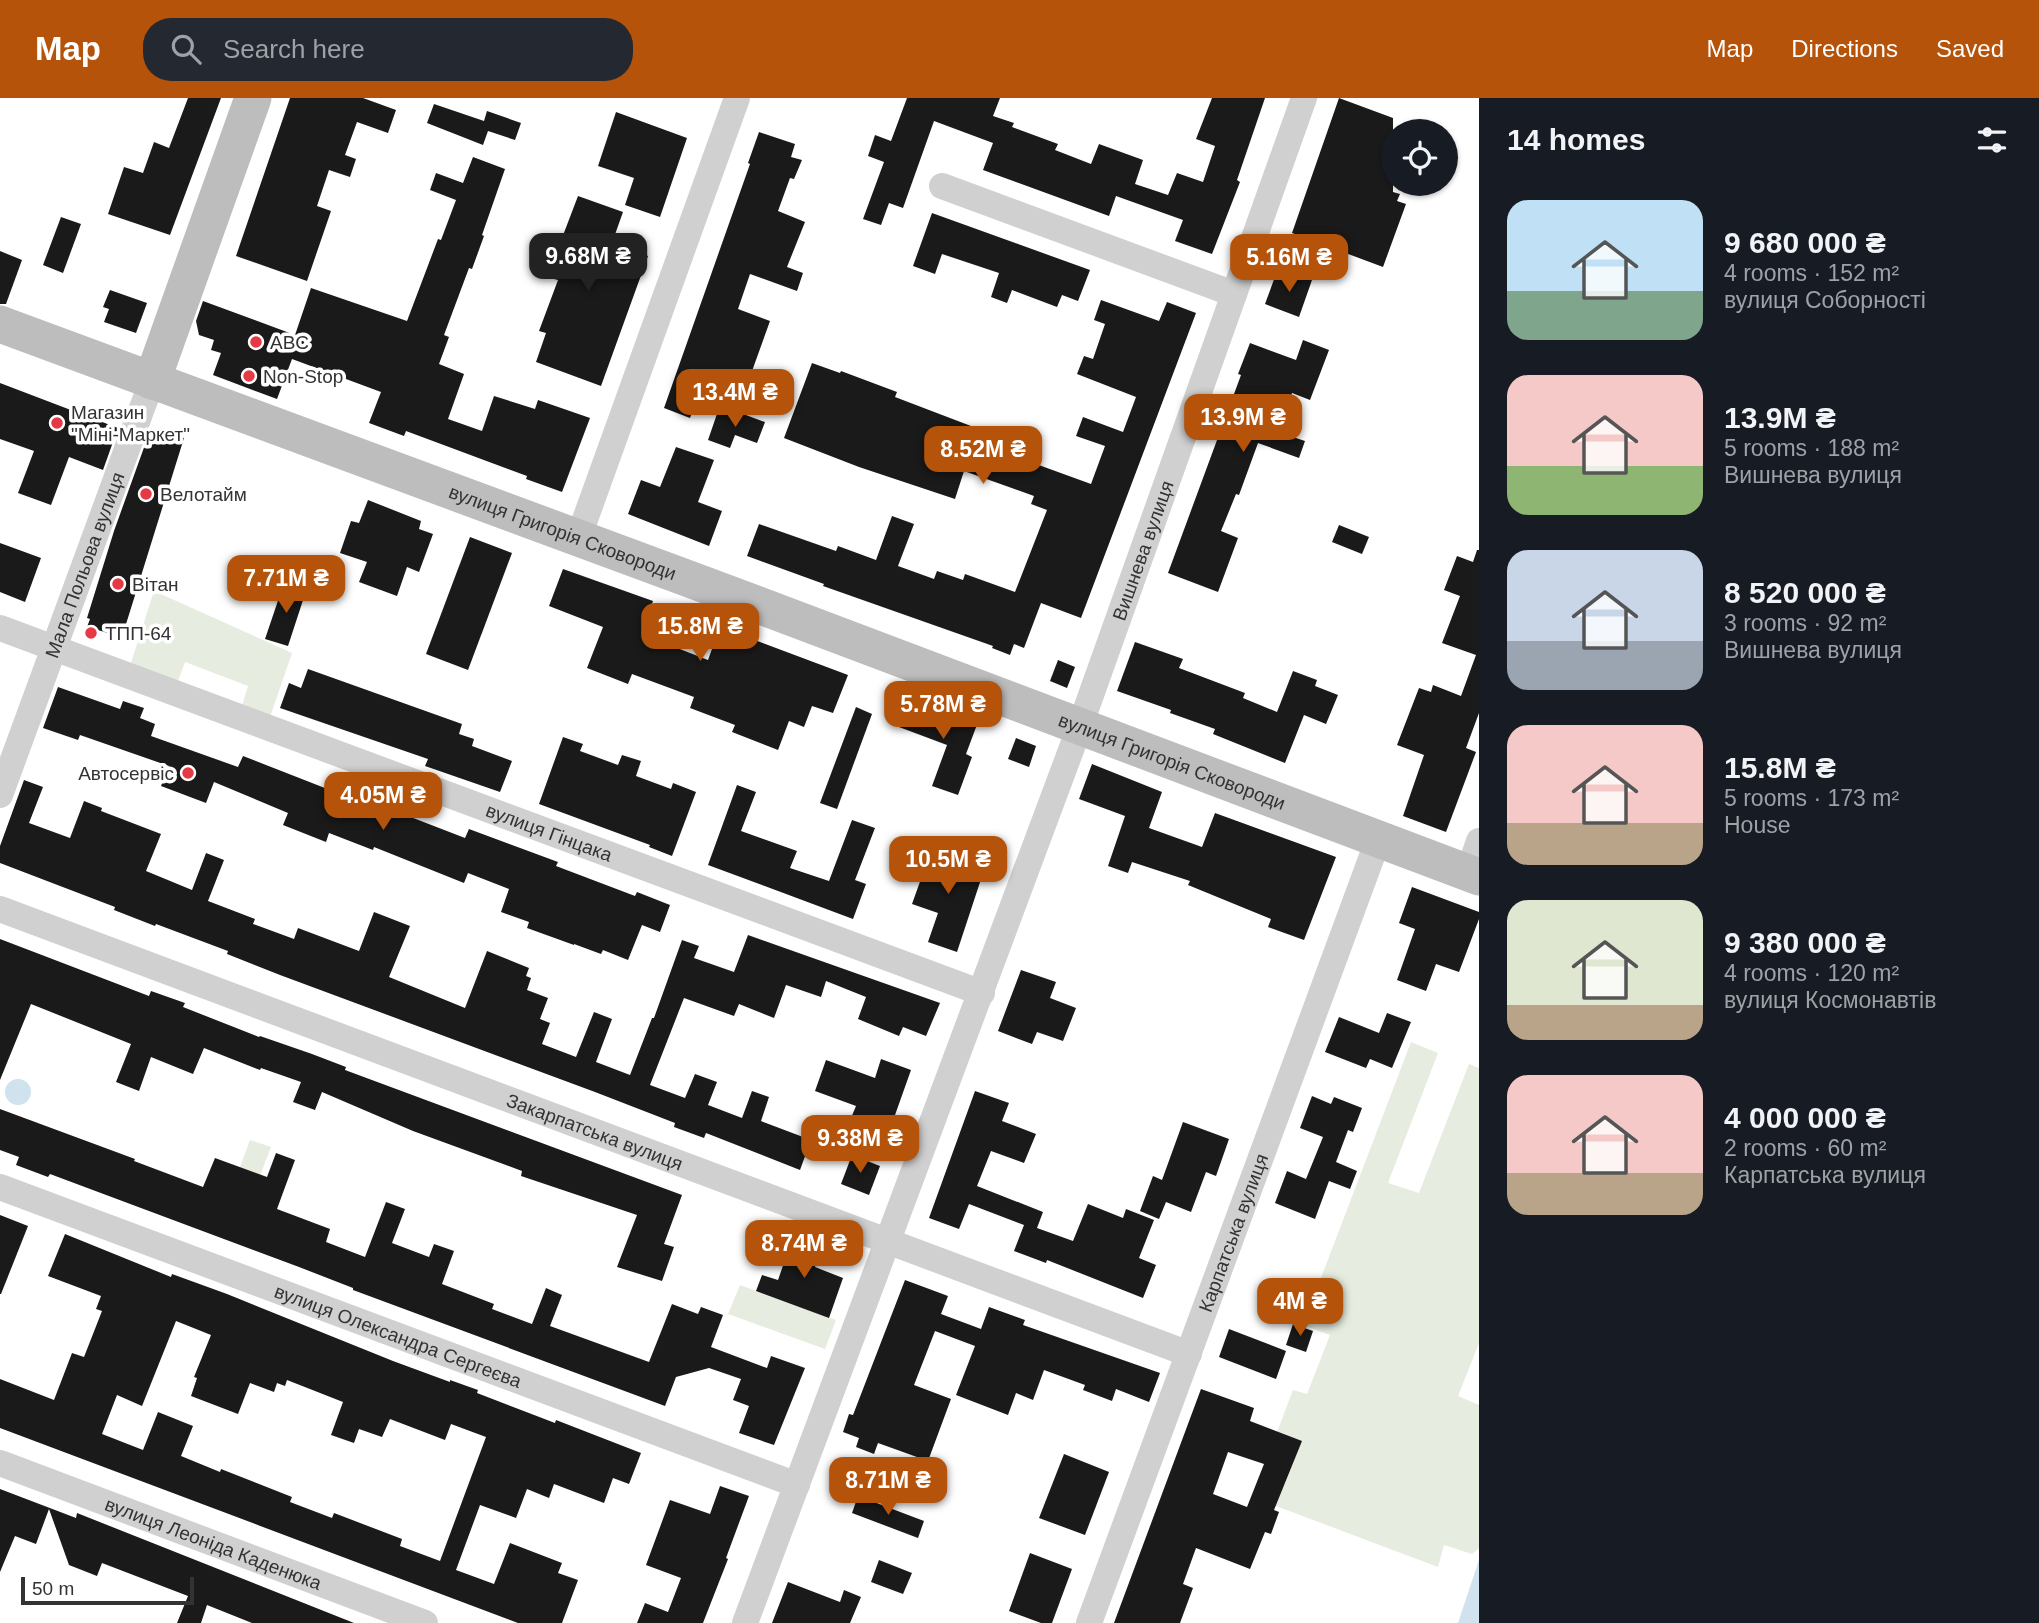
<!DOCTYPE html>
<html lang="en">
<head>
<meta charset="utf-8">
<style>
	body { margin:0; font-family:Helvetica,sans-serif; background:#242831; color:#f1f3f6; height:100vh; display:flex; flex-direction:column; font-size:26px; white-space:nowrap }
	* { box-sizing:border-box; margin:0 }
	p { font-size:23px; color:#9ea1a6 }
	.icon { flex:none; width:38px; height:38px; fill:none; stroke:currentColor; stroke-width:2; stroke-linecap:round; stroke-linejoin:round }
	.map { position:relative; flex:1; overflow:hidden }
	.sheet { display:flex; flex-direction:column; background:#171b24; width:560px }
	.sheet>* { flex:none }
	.controls { position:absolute; left:1381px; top:21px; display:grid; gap:14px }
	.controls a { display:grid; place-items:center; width:77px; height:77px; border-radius:50%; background:#171b24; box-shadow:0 2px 5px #0004; font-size:35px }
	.scale { position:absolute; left:21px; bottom:18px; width:173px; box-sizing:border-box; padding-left:7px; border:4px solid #333; border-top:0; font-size:19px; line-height:24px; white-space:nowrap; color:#333; -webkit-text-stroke:5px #fff; paint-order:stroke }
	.price { position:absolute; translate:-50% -60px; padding:0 16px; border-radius:14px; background:#b45309; color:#fff; font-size:23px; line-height:46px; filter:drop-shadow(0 2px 4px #0008) }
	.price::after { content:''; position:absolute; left:50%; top:42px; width:21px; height:16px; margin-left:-10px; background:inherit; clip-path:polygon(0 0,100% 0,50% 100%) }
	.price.selected { background:#222; color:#fff }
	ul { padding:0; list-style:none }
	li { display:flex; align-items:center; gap:21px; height:175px; padding:0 28px }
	li span { display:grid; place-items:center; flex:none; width:196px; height:140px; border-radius:21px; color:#555 }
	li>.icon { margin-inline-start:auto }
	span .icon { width:84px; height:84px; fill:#fffc; stroke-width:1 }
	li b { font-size:30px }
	h2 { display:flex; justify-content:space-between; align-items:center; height:84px; padding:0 28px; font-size:30px }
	header { display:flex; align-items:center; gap:42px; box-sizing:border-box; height:98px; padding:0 35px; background:#b45309; color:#fff }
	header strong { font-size:33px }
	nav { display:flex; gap:38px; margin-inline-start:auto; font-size:24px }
	.search { width:490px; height:63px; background:#242831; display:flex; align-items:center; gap:18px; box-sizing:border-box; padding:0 24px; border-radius:28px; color:#9ea1a6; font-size:26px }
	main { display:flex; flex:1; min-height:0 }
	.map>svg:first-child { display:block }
	.green { fill:#e6ecdf }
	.water { fill:#cfe2ee }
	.building { fill:#1a1a1a; fill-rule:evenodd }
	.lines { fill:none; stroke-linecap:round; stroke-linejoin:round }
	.street { stroke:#d0d0d0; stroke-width:26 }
	.secondary { stroke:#bdbdbd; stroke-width:37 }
	.poi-dot { fill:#e63946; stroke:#fff; stroke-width:2.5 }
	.labels { text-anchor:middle; stroke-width:7; stroke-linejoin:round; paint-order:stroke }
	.poi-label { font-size:19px; fill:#333; stroke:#fff; text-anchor:start }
	.street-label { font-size:19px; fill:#333; stroke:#fff }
</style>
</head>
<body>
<header>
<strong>Map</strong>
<div class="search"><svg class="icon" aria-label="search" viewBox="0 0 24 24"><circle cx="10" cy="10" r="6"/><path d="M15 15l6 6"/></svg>Search here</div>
<nav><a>Map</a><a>Directions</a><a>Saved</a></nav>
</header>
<main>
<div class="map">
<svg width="1479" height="1525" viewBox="0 0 1479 1525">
	<rect width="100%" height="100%" fill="#fff"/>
	<g class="green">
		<path d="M154 493 292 555 269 622 241 611 248 588 185 564 177 586 130 568Z"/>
		<path d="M1411 944 1438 955 1388 1085 1419 1095 1469 966 1479 970V1245L1458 1298 1479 1307V1450L1472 1456 1444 1447 1438 1469 1252 1399 1259 1379 1284 1388 1301 1344 1277 1334 1293 1292 1307 1296 1330 1237 1303 1227Z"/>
		<path d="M250 1042 271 1049 253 1096 233 1088Z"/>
		<path d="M740 1187 836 1222 825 1251 728 1216Z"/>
	</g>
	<g class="water">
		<circle cx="18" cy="994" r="13"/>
		<path d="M1479 1462V1525H1458Z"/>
	</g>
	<g class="building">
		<path d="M188 0H221L170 137 108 116 124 69 143 75 154 44 169 50Z"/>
		<path d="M290 0H363L396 12 388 35 357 24 345 57 356 61 350 79 329 72 317 108 331 113 307 183 236 158Z"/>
		<path d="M907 0H1000L993 18 1014 25 1012 29 1058 46 1055 52 1091 66 1099 46 1143 62 1135 86 1168 97 1177 75 1203 84 1215 48 1196 41 1212 0H1265L1237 82 1240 84 1212 156 1175 143 1183 122 1116 98 1109 118 983 72 993 45 934 23 903 110 889 105 881 127 863 121 884 64 868 58 875 37 891 43Z"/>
		<path d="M1339 0 1393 20V94L1400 96 1397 103 1406 106 1383 169 1292 135Z"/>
		<path d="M434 6 484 23 487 13 521 25 515 42 488 33 483 47 427 25Z"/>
		<path d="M616 14 687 40 660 119 625 107 634 80 598 68Z"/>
		<path d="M759 34 795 46 791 59 802 62 794 81 790 80 778 113 805 124 787 169 803 175 797 193 750 176 738 211 770 223 747 287 707 272 690 320 664 310 750 66 748 65Z"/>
		<path d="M473 59 505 71 482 137 484 138 472 171 469 170 444 237 449 239 439 266 464 276 448 321 482 333 494 298 535 311 538 302 590 320 562 394 526 381 527 378 406 333 404 338 369 325 381 294 292 261 277 301 213 277 221 255 211 252 214 242 199 237 196 223 203 203 295 237 311 190 407 223 438 141 441 142 456 102 430 92 436 75 463 85Z"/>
		<path d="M578 98 623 114 612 145 648 158 601 288 536 264 546 235 539 233 558 182 539 177 549 147 555 149 558 139 562 140Z"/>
		<path d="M932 115 1090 172 1078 203 1062 197 1057 209 1012 192 1007 205 991 199 999 175 942 156 935 176 913 168Z"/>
		<path d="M61 119 81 126 63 175 43 167Z"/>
		<path d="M0 153 22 162 6 206H0Z"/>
		<path d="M1292 174 1312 182 1299 219 1265 206 1276 176 1290 181Z"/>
		<path d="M110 192 147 205 136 235 104 224 109 211 103 209Z"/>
		<path d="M1101 202 1159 223 1167 204 1196 215 1081 520 1041 505 1024 550 1014 546 1010 557 992 550 993 548 823 488 824 486 747 458 759 426 836 453 838 448 876 462 892 418 914 426 898 468 934 481 937 473 963 482 965 476 1015 494 1047 412 1031 406 1034 398 964 373 955 401 859 369 784 340 812 265 840 275 841 273 897 294 895 299 1005 341 1004 346 1028 354 1025 362 1091 386 1105 348 1076 338 1083 319 1123 334 1136 299 1077 276 1084 258 1093 261 1105 226 1094 222Z"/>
		<path d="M1303 242 1329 252 1310 302 1292 295 1278 334 1305 343 1299 360 1258 345 1239 397 1236 396 1221 433 1238 440 1218 494 1168 475 1241 277 1238 276 1250 245 1296 262Z"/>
		<path d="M0 285 118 330 103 372 69 359 51 407 18 395 34 353 0 341Z"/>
		<path d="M718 313 733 318 735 313 765 324 757 345 735 337 730 350 708 342Z"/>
		<path d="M151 330 184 340 122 539 87 529 90 521 87 520 114 433Z"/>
		<path d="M676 349 714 362 698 404 722 413 709 448 628 416 641 382 660 389Z"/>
		<path d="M368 402 421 423 419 431 433 436 419 474 407 469 397 498 359 484 367 464 340 455 351 423 359 425Z"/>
		<path d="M1339 427 1369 439 1362 456 1332 444Z"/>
		<path d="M470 439 512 455 468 572 426 556Z"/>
		<path d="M0 445 41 460 25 504 0 494Z"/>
		<path d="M1477 452H1479V615L1466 650 1476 654 1446 734 1403 718 1424 657 1397 647 1419 590 1431 594 1433 587 1461 598 1476 557 1442 545 1460 498 1444 492 1457 458 1473 464Z"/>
		<path d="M563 471 653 503 652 506 683 519 672 548 708 562 720 529 848 577 833 615 812 608 804 629 789 623 778 652 732 634 735 627 690 610 694 599 632 576 628 586 587 570 603 529 549 508Z"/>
		<path d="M284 485 306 493 288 548 265 541Z"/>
		<path d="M1135 544 1183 561 1179 570 1245 595 1243 600 1277 614 1293 573 1317 582 1315 588 1338 597 1326 626 1304 617 1285 665 1213 636 1215 631 1170 615 1171 612 1117 593Z"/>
		<path d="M1058 562 1075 569 1067 590 1050 583Z"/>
		<path d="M308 571 462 626 459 636 474 641 472 648 512 663 500 694 425 668 428 661 280 610 289 585 301 590Z"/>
		<path d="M58 589 120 611 123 603 144 610 140 620 155 626 151 638 238 669 243 658 353 701 354 699 407 720 408 718 465 740 469 731 558 764 556 768 635 798 637 794 670 807 660 834 642 827 628 862 603 852 601 856 574 846V847L527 830 529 824 501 814 509 791 468 775 464 785 374 749 373 752 329 735 326 744 283 727 288 715 214 684 206 705 161 688 169 668 80 637 78 642 43 630Z"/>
		<path d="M910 601 957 619 959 617 978 624 966 656 972 659 958 697 932 688 947 647 899 629Z"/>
		<path d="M856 609 872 616 837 711 820 705Z"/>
		<path d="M563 639 583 646 580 653 618 667 622 657 641 663 636 678 671 691 673 685 696 694 672 758 649 749 650 747 539 706Z"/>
		<path d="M1016 640 1036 648 1029 669 1008 661Z"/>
		<path d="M1092 666 1162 694 1149 730 1202 749 1215 715 1336 759 1304 842 1268 829 1271 821 1188 787 1190 783 1132 764 1128 775 1108 768 1125 718 1079 701Z"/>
		<path d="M24 682 43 689 29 725 70 740 84 703 102 710 101 713 161 736 146 773 192 792 206 755 224 762 208 803 255 821 253 826 294 841 298 830 359 853 374 814 410 828 389 879 465 910 487 853 529 870 526 878 531 880 527 892 548 900 540 921 550 925 542 946 576 959 594 914 612 921 596 964 630 977 652 920H654L682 842 699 848 694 860 734 874 748 837 940 905 926 938 903 929 899 938 858 921 866 899 826 883 821 899 786 887 774 920 739 906 734 918 684 900 650 987 685 1000 695 976 717 984 708 1007 742 1020 752 993 769 999 761 1023 811 1042 800 1072 706 1035 704 1040 674 1029 675 1025 595 994 280 877 227 856 228 853 156 826 155 828 114 812 115 809 0 765V748Z"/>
		<path d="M737 687 756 694 741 733 797 753 790 770 829 783 852 722 875 730 855 782 866 786 853 821 708 767Z"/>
		<path d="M932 750 985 769 957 854 928 844 938 815 912 806Z"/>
		<path d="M1412 789 1479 814V821L1459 874 1436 866 1426 893 1397 882 1415 831 1399 825Z"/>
		<path d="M0 841 149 898 151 893 185 905 183 909 259 939 260 938 312 956 346 969 345 972 682 1097 664 1146 674 1149 662 1183 617 1169 637 1117 521 1078 522 1073 413 1033 322 994 315 1012 293 1004 301 984 261 970 260 972 204 950 193 976 151 959 139 993 116 984 131 946 31 906 0 982Z"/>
		<path d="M1021 872 1056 884 1050 900 1076 910 1063 943 1037 934 1032 946 998 933Z"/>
		<path d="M1387 915 1411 924 1392 970 1370 961 1366 970 1325 954 1339 919 1379 935Z"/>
		<path d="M881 961 911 972 889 1034 851 1020 856 1008 815 993 826 962 875 980Z"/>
		<path d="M975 993 1009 1005 1002 1023 1036 1036 1024 1065 991 1053 977 1088 1043 1114 1037 1130 1073 1143 1088 1106 1123 1120 1126 1111 1154 1122 1139 1160 1156 1167 1143 1200 1047 1162 1046 1165 1014 1153 1024 1127 969 1106 959 1131 929 1120Z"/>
		<path d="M1312 998 1331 1006 1334 999 1362 1010 1353 1034 1348 1032 1336 1064 1357 1073 1350 1091 1329 1083 1315 1121 1275 1105 1287 1073 1306 1081 1323 1039 1300 1030Z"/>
		<path d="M0 1011 135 1061 134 1063 203 1089 215 1060 267 1079 276 1055 295 1062 277 1111 330 1131 326 1144 365 1159 386 1104 405 1111 392 1145 429 1159 434 1146 454 1153 442 1186 494 1206 492 1211 532 1226 546 1190 562 1197 550 1228 649 1264 672 1206 698 1216 701 1209 723 1217 711 1249 767 1270 771 1258 805 1270 774 1347 739 1335 749 1308 733 1302 741 1281 709 1270 676 1279 665 1308 353 1192V1190L299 1169 50 1076 48 1079 16 1067 19 1059 0 1052Z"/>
		<path d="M1183 1024 1229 1041 1216 1078 1206 1074 1191 1114 1166 1104 1159 1121 1140 1113 1153 1078 1162 1082Z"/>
		<path d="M852 1057 880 1068 869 1097 841 1086Z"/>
		<path d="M0 1117 28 1128 1 1196H0Z"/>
		<path d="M65 1136 171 1179 172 1176 227 1196 393 1263 450 1284V1282L478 1292 477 1295 555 1325 556 1322 641 1355 629 1386 613 1380 604 1405 554 1386 549 1400 527 1391 516 1420 480 1407 456 1472 494 1486 510 1445 562 1465 558 1475 578 1482 562 1525H518L0 1330V1281L54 1302 72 1255 84 1259 102 1213 96 1211 101 1198 48 1178ZM176 1223 211 1237 194 1279 197 1280 191 1298 238 1316 250 1285 274 1294 277 1285 285 1288 287 1282 343 1304 331 1337 354 1345 359 1331 382 1339 390 1321 445 1342 451 1326 486 1339 440 1463 400 1448 402 1441 334 1415 332 1420 290 1404 292 1399 221 1371 220 1374 181 1358 193 1328 158 1314 143 1352 102 1336 117 1297 142 1308Z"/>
		<path d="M794 1136 823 1146 815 1169 843 1180 829 1220 756 1193 762 1177 778 1182Z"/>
		<path d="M905 1182 948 1198 941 1216 981 1231 989 1209 1025 1222 1023 1227 1160 1275 1149 1304 1116 1291 1112 1303 1083 1292 1085 1287 1044 1272 1033 1302 1016 1295 1008 1317 956 1297 975 1248 935 1233 914 1287 951 1301 928 1363 878 1345 874 1356 856 1349 859 1340 843 1334 849 1316 853 1317Z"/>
		<path d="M1293 1226 1313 1233 1306 1254 1286 1247Z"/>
		<path d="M1229 1231 1286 1253 1276 1281 1219 1259Z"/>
		<path d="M1201 1291 1254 1310 1250 1323 1302 1343 1274 1412 1279 1414 1271 1436 1265 1434 1250 1471 1196 1450 1183 1486 1193 1490 1180 1525H1114ZM1228 1354 1264 1366 1247 1409 1213 1396Z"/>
		<path d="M1064 1356 1109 1374 1085 1437 1039 1420Z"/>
		<path d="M720 1388 749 1398 726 1460 728 1461 703 1525H637L645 1505 668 1514 681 1480 646 1467 670 1402 710 1416Z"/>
		<path d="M0 1391 76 1420 77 1415 354 1525H252L207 1507 201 1525H177L188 1498 102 1465 97 1478 69 1467 49 1411 36 1446 15 1438 0 1474Z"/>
		<path d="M858 1398 924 1423 918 1440 852 1415Z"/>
		<path d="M1030 1455 1072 1471 1052 1525H1041L1009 1513Z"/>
		<path d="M879 1462 912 1475 903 1496 871 1484Z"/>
		<path d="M788 1484 840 1504 844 1492 861 1499 850 1525H772Z"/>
	</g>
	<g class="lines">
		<g class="street">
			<path d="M942 88 1234 196"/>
			<path d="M578 441 737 0"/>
			<path id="s1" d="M0 530 982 895"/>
			<path id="s2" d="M0 697 152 283"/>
			<path d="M1468 775 1479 743"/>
			<path id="s3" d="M0 811 1189 1256"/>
			<path id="s4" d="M0 1089 797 1387"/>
			<path id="s5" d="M0 1365 425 1525"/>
			<path id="s6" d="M745 1525 1080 628 1304 0"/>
			<path id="s7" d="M1089 1525 1378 742"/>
		</g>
		<g class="secondary">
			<path id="s8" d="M0 226 708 488 1479 779"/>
			<path d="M152 283 253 0"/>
		</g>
	</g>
	<g class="poi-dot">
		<circle cx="256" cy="244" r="7"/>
		<circle cx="249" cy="278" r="7"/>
		<circle cx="57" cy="325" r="7"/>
		<circle cx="146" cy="396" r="7"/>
		<circle cx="118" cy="486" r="7"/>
		<circle cx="91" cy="535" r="7"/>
		<circle cx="188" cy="675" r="7"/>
	</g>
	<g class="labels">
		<g class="poi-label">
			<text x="270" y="251">ABC</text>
			<text x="263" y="285">Non-Stop</text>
			<text x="71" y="321">Магазин<tspan x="71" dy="22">"Міні-Маркет"</tspan></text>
			<text x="160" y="403">Велотайм</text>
			<text x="132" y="493">Вітан</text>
			<text x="105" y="542">ТПП-64</text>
			<text x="174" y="682" text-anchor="end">Автосервіс</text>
		</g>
		<g class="street-label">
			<text dy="7" stroke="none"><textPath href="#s8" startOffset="600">вулиця Григорія Сковороди</textPath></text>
			<text dy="7" stroke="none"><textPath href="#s6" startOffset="1144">Вишнева вулиця</textPath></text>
			<text dy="7" stroke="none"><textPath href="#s2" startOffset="245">Мала Польова вулиця</textPath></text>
			<text dy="7" stroke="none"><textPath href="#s8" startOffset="1251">вулиця Григорія Сковороди</textPath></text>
			<text dy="7" stroke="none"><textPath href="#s1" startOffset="586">вулиця Гінцака</textPath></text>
			<text dy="7" stroke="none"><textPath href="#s3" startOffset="635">Закарпатська вулиця</textPath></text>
			<text dy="7" stroke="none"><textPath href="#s7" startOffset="416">Карпатська вулиця</textPath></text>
			<text dy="7" stroke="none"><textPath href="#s4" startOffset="425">вулиця Олександра Сергеєва</textPath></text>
			<text dy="7" stroke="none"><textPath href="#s5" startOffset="228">вулиця Леоніда Каденюка</textPath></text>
		</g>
	</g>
</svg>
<div class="controls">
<a><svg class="icon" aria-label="locate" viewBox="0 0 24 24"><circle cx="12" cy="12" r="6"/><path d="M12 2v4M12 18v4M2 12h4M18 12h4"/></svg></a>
</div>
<div class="scale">50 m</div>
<b class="price selected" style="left:588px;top:195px">9.68M ₴</b>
<b class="price" style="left:1289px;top:196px">5.16M ₴</b>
<b class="price" style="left:735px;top:331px">13.4M ₴</b>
<b class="price" style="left:1243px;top:356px">13.9M ₴</b>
<b class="price" style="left:983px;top:388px">8.52M ₴</b>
<b class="price" style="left:286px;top:517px">7.71M ₴</b>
<b class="price" style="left:700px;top:565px">15.8M ₴</b>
<b class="price" style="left:943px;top:643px">5.78M ₴</b>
<b class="price" style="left:383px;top:734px">4.05M ₴</b>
<b class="price" style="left:948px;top:798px">10.5M ₴</b>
<b class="price" style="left:860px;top:1077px">9.38M ₴</b>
<b class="price" style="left:804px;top:1182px">8.74M ₴</b>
<b class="price" style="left:1300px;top:1240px">4M ₴</b>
<b class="price" style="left:888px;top:1419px">8.71M ₴</b>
</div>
<section class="sheet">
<h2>14 homes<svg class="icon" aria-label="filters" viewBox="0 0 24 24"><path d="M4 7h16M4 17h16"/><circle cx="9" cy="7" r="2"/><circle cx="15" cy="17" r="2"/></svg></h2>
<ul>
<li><span style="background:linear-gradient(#bfe0f5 65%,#7fa58c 0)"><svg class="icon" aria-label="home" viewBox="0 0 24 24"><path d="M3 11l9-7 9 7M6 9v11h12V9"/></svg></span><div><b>9 680 000 ₴</b><p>4 rooms · 152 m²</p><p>вулиця Соборності</p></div></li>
<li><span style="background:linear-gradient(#f6c9c9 65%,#8fb573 0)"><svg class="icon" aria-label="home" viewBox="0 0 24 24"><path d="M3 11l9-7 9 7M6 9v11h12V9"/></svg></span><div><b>13.9M ₴</b><p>5 rooms · 188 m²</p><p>Вишнева вулиця</p></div></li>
<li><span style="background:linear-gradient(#c9d6e8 65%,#9aa5b1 0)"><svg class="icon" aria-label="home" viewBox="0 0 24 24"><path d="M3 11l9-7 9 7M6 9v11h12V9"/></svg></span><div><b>8 520 000 ₴</b><p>3 rooms · 92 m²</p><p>Вишнева вулиця</p></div></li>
<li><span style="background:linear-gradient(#f6c9c9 70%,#b9a48a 0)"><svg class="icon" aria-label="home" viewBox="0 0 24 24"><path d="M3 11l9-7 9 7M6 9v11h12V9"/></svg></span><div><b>15.8M ₴</b><p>5 rooms · 173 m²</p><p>House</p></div></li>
<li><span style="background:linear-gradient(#dfe7d0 75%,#b9a48a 0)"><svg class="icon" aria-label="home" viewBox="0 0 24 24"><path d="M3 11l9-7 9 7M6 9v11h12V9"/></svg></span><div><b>9 380 000 ₴</b><p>4 rooms · 120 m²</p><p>вулиця Космонавтів</p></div></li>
<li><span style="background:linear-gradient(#f6c9c9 70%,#b9a48a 0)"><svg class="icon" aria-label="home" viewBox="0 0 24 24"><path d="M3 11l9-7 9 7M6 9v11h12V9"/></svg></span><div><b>4 000 000 ₴</b><p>2 rooms · 60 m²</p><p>Карпатська вулиця</p></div></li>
</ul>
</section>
</main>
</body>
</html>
